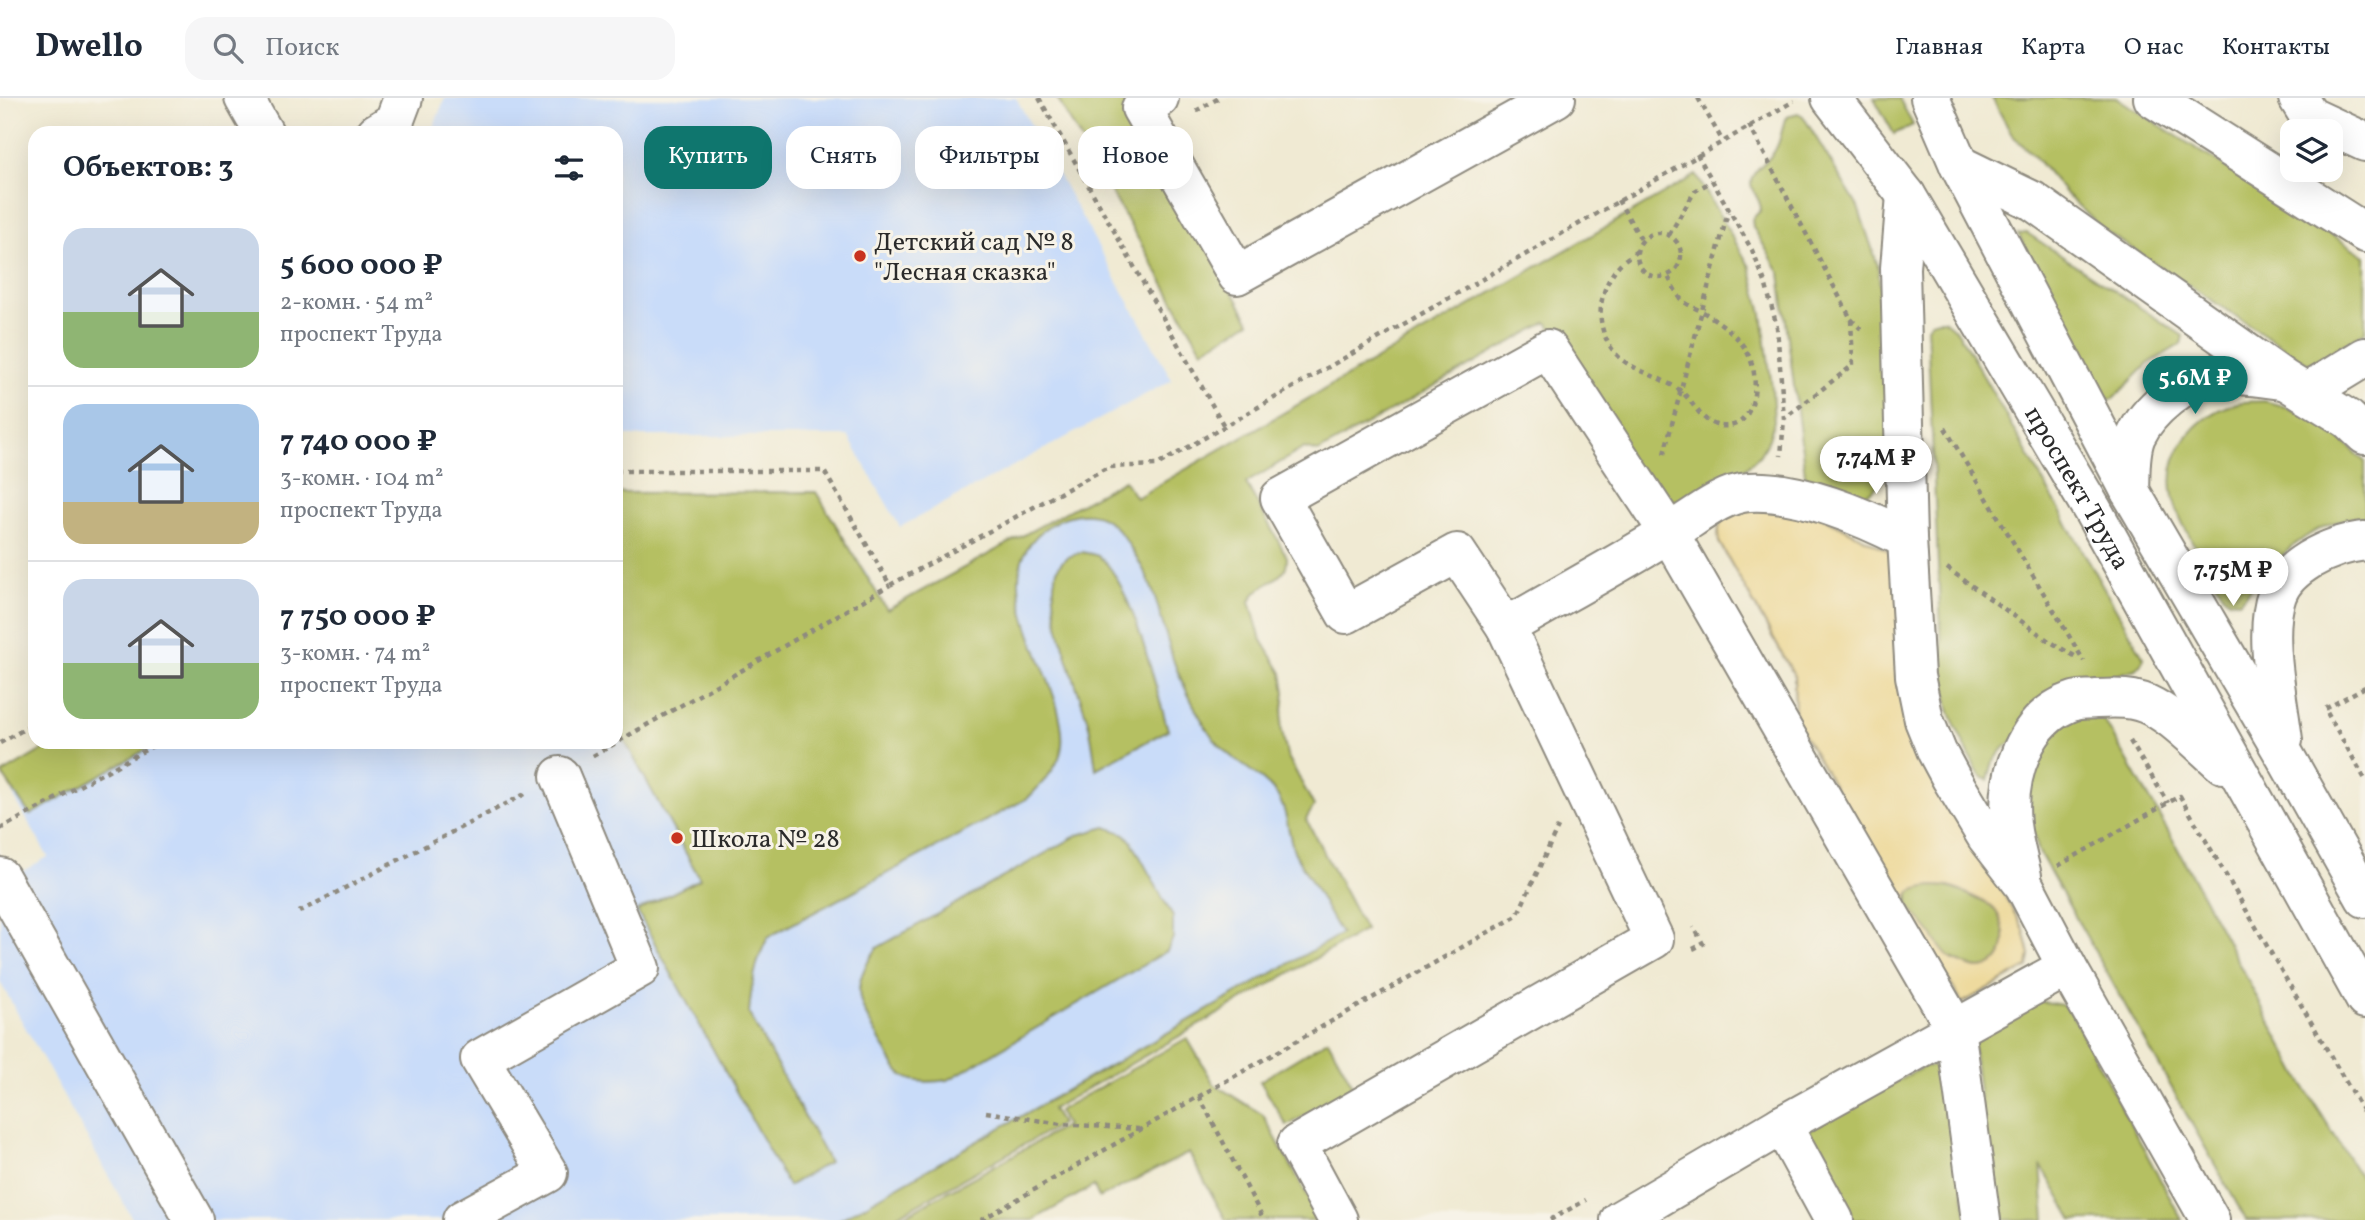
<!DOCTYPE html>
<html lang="ru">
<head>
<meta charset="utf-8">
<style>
	body { margin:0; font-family:Vollkorn,serif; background:#f6f6f7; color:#1f2937; height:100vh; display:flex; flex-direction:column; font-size:26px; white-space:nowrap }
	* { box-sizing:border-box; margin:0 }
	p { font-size:23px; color:#747a83 }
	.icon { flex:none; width:38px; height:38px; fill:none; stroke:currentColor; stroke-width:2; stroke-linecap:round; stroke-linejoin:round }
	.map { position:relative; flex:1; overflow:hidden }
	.sheet { position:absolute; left:28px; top:28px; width:595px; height:623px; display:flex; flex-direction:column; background:#fff; border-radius:21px; box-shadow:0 7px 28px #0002 }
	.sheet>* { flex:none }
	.guide { position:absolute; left:644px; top:28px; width:665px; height:63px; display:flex; gap:14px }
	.buttons { position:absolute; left:2280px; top:21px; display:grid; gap:14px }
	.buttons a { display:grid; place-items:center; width:63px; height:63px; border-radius:14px; background:#fff; box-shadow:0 7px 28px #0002; font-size:35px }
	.price { position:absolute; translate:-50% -60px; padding:0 16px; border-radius:24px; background:#fff; color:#222; font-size:23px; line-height:46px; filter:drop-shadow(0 2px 4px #0008) }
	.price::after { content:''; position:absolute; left:50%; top:42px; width:21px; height:16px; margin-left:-10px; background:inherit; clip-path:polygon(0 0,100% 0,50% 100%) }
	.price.on { background:#0f766e; color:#fff }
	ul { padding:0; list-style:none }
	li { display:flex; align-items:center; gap:21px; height:175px; padding:0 35px }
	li+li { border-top:2px solid #e0e1e3 }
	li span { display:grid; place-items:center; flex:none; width:196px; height:140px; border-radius:21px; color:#555 }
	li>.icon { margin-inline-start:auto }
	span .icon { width:84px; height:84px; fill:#fffc; stroke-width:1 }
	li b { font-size:30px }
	h2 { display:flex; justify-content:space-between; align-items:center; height:84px; padding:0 35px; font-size:30px }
	.pill { padding:0 24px; border-radius:21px; background:#fff; box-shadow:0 7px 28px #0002; font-size:24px; line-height:63px }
	.pill.on { background:#0f766e; color:#fff }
	header { display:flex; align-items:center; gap:42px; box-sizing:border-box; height:98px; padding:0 35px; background:#fff; border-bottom:2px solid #e0e1e3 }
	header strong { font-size:33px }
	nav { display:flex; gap:38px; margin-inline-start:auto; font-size:24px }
	.search { width:490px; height:63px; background:#f6f6f7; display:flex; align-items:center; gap:18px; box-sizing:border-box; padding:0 24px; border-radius:21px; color:#747a83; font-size:26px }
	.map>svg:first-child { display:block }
	.built { fill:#c9dcf9 }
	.green { fill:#b5c062; stroke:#707646; stroke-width:2 }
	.sand { fill:#eeda9e; stroke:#8c8264; stroke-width:2; fill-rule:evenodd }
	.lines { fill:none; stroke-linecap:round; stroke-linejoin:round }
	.minor-casing { stroke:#8e8a7f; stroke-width:42 }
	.major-casing { stroke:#8e8a7f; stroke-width:42 }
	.path { stroke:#8e8a7f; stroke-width:4.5; stroke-dasharray:5 5; stroke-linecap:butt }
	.minor { stroke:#fff; stroke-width:38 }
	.major { stroke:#fff; stroke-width:38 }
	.poi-dot { fill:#c8321e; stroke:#f7f3e8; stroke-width:2.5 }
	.labels { text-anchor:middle; stroke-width:6; stroke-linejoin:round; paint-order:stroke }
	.poi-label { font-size:26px; fill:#2b2b2b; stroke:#f7f3e8; text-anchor:start }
	.street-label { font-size:26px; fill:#2b2b2b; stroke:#f7f3e8 }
</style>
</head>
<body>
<header>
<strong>Dwello</strong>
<div class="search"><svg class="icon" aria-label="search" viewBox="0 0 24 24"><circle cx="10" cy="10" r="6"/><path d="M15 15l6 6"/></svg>Поиск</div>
<nav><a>Главная</a><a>Карта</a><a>О нас</a><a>Контакты</a></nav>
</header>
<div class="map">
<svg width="2365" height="1122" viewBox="0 0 2365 1122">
	<rect width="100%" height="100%" fill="#f7f3e8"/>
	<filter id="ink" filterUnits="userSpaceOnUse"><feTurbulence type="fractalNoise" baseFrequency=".0143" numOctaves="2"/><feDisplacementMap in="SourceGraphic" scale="14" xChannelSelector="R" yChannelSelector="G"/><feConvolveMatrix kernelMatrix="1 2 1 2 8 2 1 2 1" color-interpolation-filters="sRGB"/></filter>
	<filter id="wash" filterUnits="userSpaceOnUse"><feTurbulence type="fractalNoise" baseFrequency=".00686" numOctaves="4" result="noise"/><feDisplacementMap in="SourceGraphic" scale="28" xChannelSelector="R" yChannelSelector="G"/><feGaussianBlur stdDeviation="1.57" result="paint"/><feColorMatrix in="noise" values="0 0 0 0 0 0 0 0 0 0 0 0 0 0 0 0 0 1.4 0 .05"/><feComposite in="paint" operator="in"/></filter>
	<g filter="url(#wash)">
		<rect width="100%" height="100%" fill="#f0ead3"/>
		<g class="built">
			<path d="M445 0H1016L1172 282 900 429 848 338H616V35H431Z"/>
			<path d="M1124 382 1136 400 1365 832 1052 1011 1061 1026 889 1122H133L0 884V786L48 759 12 695 100 644H616V419L865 472 887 512Z"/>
		</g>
		<g class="green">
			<path d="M1057 0H1123L1250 224 1202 252Z"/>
			<path d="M1874 0H1899L1913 27 1894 36Z"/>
			<path d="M1992 0H2117L2365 158V234L2309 266 2104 132 2066 96 2036 60 2012 37Z"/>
			<path d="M1798 15 1803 18 1858 109 1878 168 1896 354C1887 379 1882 389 1856 401L1810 391 1805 377 1780 175 1753 129 1752 121 1761 112C1761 101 1752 95 1751 85 1751 74 1764 66 1771 58 1780 48 1781 34 1785 21L1791 17Z"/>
			<path d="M1696 77 1750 169 1762 216 1772 289 1774 323 1769 341 1759 358 1746 370 1687 402 1662 403 1645 392 1547 224 1318 354 1304 350 1246 385 1287 459C1287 463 1287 467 1285 471 1277 485 1258 486 1250 503L1260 539 1282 575 1285 594 1281 629 1287 657 1314 708 1306 721 1365 832 1052 1011 1061 1026 889 1122H839L1341 836C1330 818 1320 799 1310 781 1305 772 1298 762 1294 753 1287 733 1288 710 1274 693 1261 677 1240 667 1225 653 1210 639 1199 618 1190 600 1184 588 1177 574 1173 561 1162 527 1157 493 1138 462 1127 444 1114 418 1090 416 1073 414 1055 422 1042 433 978 486 1068 583 1062 647 1060 669 1043 684 1028 700L768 839C755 864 751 889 749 916L829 1064 788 1088 637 813 700 781 616 627V395L816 394 887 512 1124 382 1136 400Z"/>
			<path d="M2027 135 2183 238 2181 246 2148 266 2113 301 2104 302 2094 275 2018 136Z"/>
			<path d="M1938 222H1944L1958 234 2144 560 2140 567 2135 571 2090 586 2005 649 1993 664 1988 682 1981 679 1977 673 1954 625 1949 611 1943 575 1927 229 1931 224Z"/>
			<path d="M2264 303C2304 311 2337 334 2365 364V419C2310 420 2272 466 2239 503L2230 502 2224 498C2210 472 2181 430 2174 403 2162 358 2194 317 2237 305 2245 303 2255 304 2264 303Z"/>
			<path d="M1082 454C1086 455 1094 456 1098 458 1130 478 1157 594 1168 632L1096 671C1094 656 1092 639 1088 624 1078 588 1040 500 1059 468 1064 459 1074 457 1082 454Z"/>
			<path d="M2070 620 2104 622 2172 740 2304 988 2365 1087V1122H2246L2039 754C2030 725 2016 685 2036 658 2046 644 2059 633 2070 620Z"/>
			<path d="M56 644H159L30 717 2 676Z"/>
			<path d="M1106 729 1125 736 1132 744 1173 819V840L1167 853 948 982C935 984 912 986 901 976 893 969 887 953 881 944 858 904 848 891 877 850L1078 737Z"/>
			<path d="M1926 788C1944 787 1957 791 1973 799 1978 802 1987 805 1992 809 2018 828 2005 887 1963 865 1957 861 1950 862 1945 856 1939 849 1935 841 1930 834 1923 825 1914 819 1909 810V795L1914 791Z"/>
			<path d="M2039 903 2062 907 2071 915 2182 1122H2073L2041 1067 2045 1122H1995L1973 947 1976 938Z"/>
			<path d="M1187 940 1214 986 1263 1017 1321 1122H1226L1189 1055 1099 1100 1094 1088 1033 1122H896L1066 1028 1058 1013Z"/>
			<path d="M1328 942 1354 989 1287 1028 1260 983Z"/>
			<path d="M1925 968H1932L1943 975 1968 1122H1845L1806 1038 1810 1031Z"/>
		</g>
		<path class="sand" d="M1734 411 1812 414 1893 455 1924 656 2024 832 2030 857 2028 869 1962 905 1795 622 1794 577 1719 444C1717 427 1720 421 1734 411ZM1933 788C1938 788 1944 788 1949 789 1959 791 1987 804 1994 811 2010 830 2009 870 1978 870 1968 870 1961 863 1952 862 1942 854 1938 845 1931 835 1916 815 1884 793 1933 788Z"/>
	</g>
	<g filter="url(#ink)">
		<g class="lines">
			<g class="minor-casing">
				<g id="minor">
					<path d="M244 0 264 35"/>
					<path d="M1159 0 1141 10 1237 177 1556 0"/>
					<path d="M2153 0 2365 135"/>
					<path d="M2298 0 2309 18 2365 44"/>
					<path d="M376 35 394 24 403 0"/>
					<path d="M2306 295 2365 259"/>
					<path d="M1907 441C1864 419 1798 391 1749 394 1720 396 1693 421 1669 435 1615 468 1560 498 1506 529L1457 455 1346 516 1280 400 1548 251 1669 435 1955 930 1981 1122"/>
					<path d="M0 779 194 1122"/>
					<path d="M1782 1027 1834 1122"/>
					<path d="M462 1122 548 1075 480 961 640 870 560 678"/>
					<path d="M1338 1122 1297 1046 1654 841 1506 529"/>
					<path d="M1620 1122 1782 1027 2067 869"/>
				</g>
			</g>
			<g class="major-casing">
				<g id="major">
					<path id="s1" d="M1831 0 1906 97 2093 413 2365 901"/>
					<path d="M1930 0 1959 67 2130 393 2285 658 2365 800"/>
					<path d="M1959 67 2033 103 2285 282 2348 321 2365 337"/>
					<path d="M1906 97 1900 170 1907 441 1915 578 1924 622 1937 654 1951 680 1986 738 2024 787 2067 869 2210 1122"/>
					<path d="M2130 393C2131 375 2129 355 2136 338 2148 312 2183 283 2211 278 2235 275 2258 279 2282 282"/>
					<path d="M2283 642C2278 601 2263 535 2277 497 2282 482 2296 470 2309 462 2326 452 2345 445 2365 443"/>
					<path d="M2022 778C2018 761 2013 744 2011 726 2006 679 2024 619 2074 603 2081 601 2089 602 2096 601 2115 600 2135 599 2153 609 2179 623 2201 647 2223 666"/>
				</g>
			</g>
			<g class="path">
				<path d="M1039 0 1224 328"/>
				<path d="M1698 0 1722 42"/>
				<path d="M1196 13 1219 0"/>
				<path d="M1749 27 1851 221 1853 267 1785 320"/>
				<path d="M1697 56 1752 152 1765 184 1777 229 1784 321 1781 358"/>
				<path d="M1618 102 1642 143"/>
				<circle cx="1659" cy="157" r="22"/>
				<path d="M1669 137 1695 93 1712 83"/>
				<path d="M1637 153C1632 157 1625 161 1620 166 1596 193 1592 235 1621 261 1634 272 1662 280 1678 291 1692 300 1699 322 1716 327 1756 337 1761 283 1749 258 1740 238 1721 225 1703 214 1697 211 1690 208 1684 204 1677 198 1672 185 1667 177"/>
				<path d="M1851 221 1861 231"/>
				<path d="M1945 330 2084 563"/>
				<path d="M1664 356 1728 114"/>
				<path d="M616 373H824L890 487 1108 369 1157 367 1794 3"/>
				<path d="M1947 470 2049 543 2078 560"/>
				<path d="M2365 589 2325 611 2365 681"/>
				<path d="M2130 643 2168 705"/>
				<path d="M0 645 35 625"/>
				<path d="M593 658 890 487"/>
				<path d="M0 731 160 644"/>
				<path d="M2058 768 2180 698 2365 1017"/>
				<path d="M299 814 525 696"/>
				<path d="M1693 851 1703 846 1694 829"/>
				<path d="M1199 998 1264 1122"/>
				<path d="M986 1014 1061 1026 1139 1031"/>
				<path d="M981 1122 1517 818 1558 729"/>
				<path d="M1550 1122 1586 1102"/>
			</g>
			<use href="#minor" class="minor"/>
			<use href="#major" class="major"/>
		</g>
	</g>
	<g class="poi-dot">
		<circle cx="860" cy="158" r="7"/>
		<circle cx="677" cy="740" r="7"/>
	</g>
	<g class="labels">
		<g class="poi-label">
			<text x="874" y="152">Детский сад № 8<tspan x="874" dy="30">"Лесная сказка"</tspan></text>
			<text x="691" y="749">Школа № 28</text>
		</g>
		<g class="street-label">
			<text dy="9" stroke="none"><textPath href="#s1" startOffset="462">проспект Труда</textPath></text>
		</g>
	</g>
</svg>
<div class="buttons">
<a><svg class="icon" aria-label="layers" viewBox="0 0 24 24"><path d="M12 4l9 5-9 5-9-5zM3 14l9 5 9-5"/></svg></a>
</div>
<b class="price on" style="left:2195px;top:318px">5.6M ₽</b>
<b class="price" style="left:1876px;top:398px">7.74M ₽</b>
<b class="price" style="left:2233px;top:510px">7.75M ₽</b>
<div class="guide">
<a class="pill on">Купить</a>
<a class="pill">Снять</a>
<a class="pill">Фильтры</a>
<a class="pill">Новое</a>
</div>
<section class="sheet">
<h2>Объектов: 3<svg class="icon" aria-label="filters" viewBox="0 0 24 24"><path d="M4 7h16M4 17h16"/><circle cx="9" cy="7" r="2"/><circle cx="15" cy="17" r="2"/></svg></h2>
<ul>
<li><span style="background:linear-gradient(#c9d6e8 60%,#8fb573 0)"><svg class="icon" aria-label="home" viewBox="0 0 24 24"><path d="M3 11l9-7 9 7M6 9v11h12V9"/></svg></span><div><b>5 600 000 ₽</b><p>2-комн. · 54 m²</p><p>проспект Труда</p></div></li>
<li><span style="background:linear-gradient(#a9c7e8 70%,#c2b280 0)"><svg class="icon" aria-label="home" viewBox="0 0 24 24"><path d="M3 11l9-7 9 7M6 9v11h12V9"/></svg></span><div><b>7 740 000 ₽</b><p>3-комн. · 104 m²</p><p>проспект Труда</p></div></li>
<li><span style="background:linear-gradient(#c9d6e8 60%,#8fb573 0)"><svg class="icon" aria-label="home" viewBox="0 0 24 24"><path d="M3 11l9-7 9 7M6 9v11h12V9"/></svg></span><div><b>7 750 000 ₽</b><p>3-комн. · 74 m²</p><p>проспект Труда</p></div></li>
</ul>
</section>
</div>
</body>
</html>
